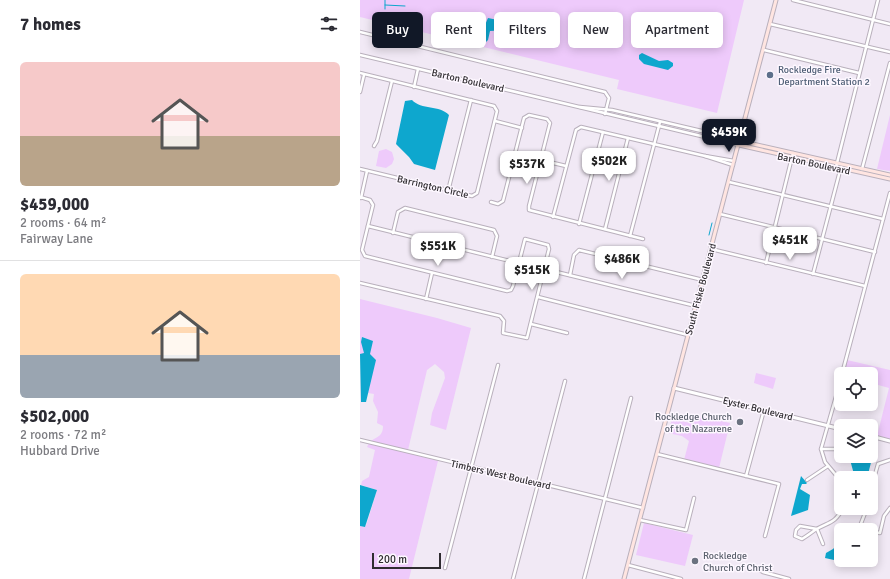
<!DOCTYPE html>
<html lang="en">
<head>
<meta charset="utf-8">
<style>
	body { margin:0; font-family:Signika,sans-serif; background:#f2f2f3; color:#2b2b33; height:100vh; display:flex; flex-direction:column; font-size:15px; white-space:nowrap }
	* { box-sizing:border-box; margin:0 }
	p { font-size:13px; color:#7c7c81 }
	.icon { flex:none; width:22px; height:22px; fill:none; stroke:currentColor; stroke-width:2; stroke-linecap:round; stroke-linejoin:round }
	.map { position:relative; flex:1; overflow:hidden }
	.drawer { display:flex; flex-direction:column; background:#fff; width:360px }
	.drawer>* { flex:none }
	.banner { position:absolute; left:12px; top:12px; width:380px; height:36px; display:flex; gap:8px }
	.fabs { position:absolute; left:474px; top:367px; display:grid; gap:8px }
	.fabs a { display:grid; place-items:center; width:44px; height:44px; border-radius:6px; background:#fff; box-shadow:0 2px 10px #0003; font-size:20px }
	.scale { position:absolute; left:12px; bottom:10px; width:69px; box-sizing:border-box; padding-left:4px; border:2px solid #2f2c30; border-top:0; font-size:11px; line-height:14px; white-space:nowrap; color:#2f2c30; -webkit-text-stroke:3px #fdf7ff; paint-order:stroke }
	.price { position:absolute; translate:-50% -34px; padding:0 9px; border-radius:8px; background:#fff; color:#222; font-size:13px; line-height:26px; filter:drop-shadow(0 1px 2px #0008) }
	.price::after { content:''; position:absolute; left:50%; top:24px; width:12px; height:9px; margin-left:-6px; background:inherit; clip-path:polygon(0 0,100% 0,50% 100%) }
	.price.active { background:#111827; color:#fff }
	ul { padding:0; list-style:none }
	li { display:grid; align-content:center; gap:8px; height:212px; padding:0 20px }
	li+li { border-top:1px solid #e1e1e2 }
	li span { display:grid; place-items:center; height:124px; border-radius:6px; color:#555 }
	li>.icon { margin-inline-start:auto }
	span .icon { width:72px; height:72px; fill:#fffc; stroke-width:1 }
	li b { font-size:17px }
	h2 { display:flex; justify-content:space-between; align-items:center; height:48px; padding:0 20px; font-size:17px }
	.pill { padding:0 14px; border-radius:6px; background:#fff; box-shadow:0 2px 10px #0003; font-size:14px; line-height:36px }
	.pill.active { background:#111827; color:#fff }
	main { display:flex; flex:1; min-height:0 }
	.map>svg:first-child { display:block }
	.green { fill:#eecafb }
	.water { fill:#0ea7ce }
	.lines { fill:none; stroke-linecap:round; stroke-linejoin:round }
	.stream { stroke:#0ea7ce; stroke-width:1 }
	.minor-casing { stroke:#b9b0bc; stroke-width:4.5 }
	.tertiary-casing { stroke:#b9b0bc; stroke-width:5 }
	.secondary-casing { stroke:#b9b0bc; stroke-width:5 }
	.minor { stroke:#fff; stroke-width:2.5 }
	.tertiary { stroke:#fff; stroke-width:3 }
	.secondary { stroke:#ffe5e1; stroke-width:3 }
	.service-dot { fill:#5c6f8a; stroke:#fdf7ff; stroke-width:1.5 }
	.worship-dot { fill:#6b7280; stroke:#fdf7ff; stroke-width:1.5 }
	.labels { text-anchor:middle; stroke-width:3; stroke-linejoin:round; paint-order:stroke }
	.service-label { font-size:10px; fill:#4e5e75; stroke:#fdf7ff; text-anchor:start }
	.street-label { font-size:10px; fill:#2f2c30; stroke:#fdf7ff }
	.worship-label { font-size:10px; fill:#5b616d; stroke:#fdf7ff; text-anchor:end }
</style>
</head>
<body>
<main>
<section class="drawer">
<h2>7 homes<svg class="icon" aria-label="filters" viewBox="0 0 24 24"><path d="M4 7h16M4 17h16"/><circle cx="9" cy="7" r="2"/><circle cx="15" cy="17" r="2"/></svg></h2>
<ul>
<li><span style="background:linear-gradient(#f6c9c9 60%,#b9a48a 0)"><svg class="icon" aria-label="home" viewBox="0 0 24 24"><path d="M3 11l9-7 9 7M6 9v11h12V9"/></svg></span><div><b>$459,000</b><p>2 rooms · 64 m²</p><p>Fairway Lane</p></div></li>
<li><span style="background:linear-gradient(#ffd9b3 65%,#9aa5b1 0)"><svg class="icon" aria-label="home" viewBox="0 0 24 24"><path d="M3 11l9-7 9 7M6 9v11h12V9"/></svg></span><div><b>$502,000</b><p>2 rooms · 72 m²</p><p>Hubbard Drive</p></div></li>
</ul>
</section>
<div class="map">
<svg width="530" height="579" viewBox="0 0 530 579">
	<rect width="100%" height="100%" fill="#f1e9f5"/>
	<g class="green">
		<path d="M0 0H384L357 113 257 89 259 80 0 17Z"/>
		<path d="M530 115V171L517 169Z"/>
		<path d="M26 149 32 152 34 159 32 164 26 168 16 166 19 151Z"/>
		<path d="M0 299 77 318 111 328 86 430 70 425 72 413 85 378 84 372 75 364 67 370 48 450 11 441C18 436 23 436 23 426L17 423 18 412 13 401 14 394 8 393 12 357 10 354H0Z"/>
		<path d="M487 360 530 370V440L517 436 529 388 511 383V374H484Z"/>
		<path d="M396 373 416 378 413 389 394 383Z"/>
		<path d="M333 414 370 423 359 468 324 460 329 441 322 436 308 433 312 419 330 423Z"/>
		<path d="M9 443 78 461 49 579H0V526L5 527 7 523 17 490 1 485 2 481 9 477 15 450 7 447Z"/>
		<path d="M284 523 333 535 325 566 276 555Z"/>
	</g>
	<g class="water">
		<path d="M128 18 143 21 147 30 130 31 128 40 126 42 123 39 122 32Z"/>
		<path d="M282 53 299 61 308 60 313 63V66L308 70 284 64 279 59V55Z"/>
		<path d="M52 100C61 110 80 105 89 115L75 170 54 164 49 157 36 144 45 101Z"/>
		<path d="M2 337 13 341 10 354 16 360 6 402H1L0 354 4 353 1 342Z"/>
		<path d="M511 450 514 451 507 478H495L489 456H511Z"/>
		<path d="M441 476 447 483 446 484H442L440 489 450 495 448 510 431 516Z"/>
		<path d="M0 485 17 490 5 527 0 526Z"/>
		<path d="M481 541V560H484L483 562 465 558 466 553 473 549Z"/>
	</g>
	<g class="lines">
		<g class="stream">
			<path d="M25 0V9"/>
			<path d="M25 5 45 6"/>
			<path d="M349 235 352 223"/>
		</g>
		<g class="minor-casing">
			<g id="minor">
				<path d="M433 0 530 24"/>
				<path d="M410 24 530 52"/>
				<path d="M0 32 245 92 249 98 245 114"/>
				<path d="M404 50 499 73"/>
				<path d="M0 55 379 145"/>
				<path d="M0 73 134 106 137 111 117 193 112 196 0 169"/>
				<path d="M54 87 58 69"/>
				<path d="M0 92 4 75"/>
				<path d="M220 107 252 110 380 140"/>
				<path d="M135 121 162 128"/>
				<path d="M14 146 17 141 32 81"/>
				<path d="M155 154 206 166"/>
				<path d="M345 156 374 161"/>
				<path d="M476 167 518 0"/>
				<path d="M502 169 530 63"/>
				<path d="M369 182 523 219"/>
				<path d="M88 191 111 100"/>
				<path d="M0 197 10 200 13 205 2 250 5 256 147 291 151 290 153 286 165 239 188 245 189 249 167 338 143 333 144 321 140 316 0 283"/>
				<path d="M1 198 7 171"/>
				<path d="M131 202 138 204 143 201 164 118 169 115 187 119 190 123 169 206V210L283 239"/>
				<path d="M360 214 515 252"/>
				<path d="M193 217 216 130 221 127 345 156 373 165"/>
				<path d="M219 224 243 132"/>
				<path d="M8 226 158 263"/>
				<path d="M245 229 268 138"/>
				<path d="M33 233 38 212 45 208 134 230 137 236 132 257"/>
				<path d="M270 236 300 122"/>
				<path d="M351 249 505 286"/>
				<path d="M406 263 433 153"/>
				<path d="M184 269 336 306"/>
				<path d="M453 274 481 167"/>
				<path d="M210 275 214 255 219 250 343 280"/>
				<path d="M178 297 328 335"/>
				<path d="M66 299 72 273"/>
				<path d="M171 324 207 333"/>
				<path d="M482 374 530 193"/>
				<path d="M481 379 461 449 465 462 481 481"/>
				<path d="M0 440 283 508"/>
				<path d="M461 449H474"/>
				<path d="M297 454 419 484 405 536"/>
				<path d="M386 476 404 410"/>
				<path d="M447 480 468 466"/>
				<path d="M511 489 518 464 530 460"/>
				<path d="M280 520 326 530 334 498"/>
				<path d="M457 529 440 526 436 530 435 536 442 539C447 536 451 533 455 530 468 522 475 524 483 508"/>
				<path d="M457 529 463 544"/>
				<path d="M504 530 500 526 507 508"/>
				<path d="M511 532 520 533 524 516 530 508"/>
				<path d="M268 565 321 579"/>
				<path d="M395 567 403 572 429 579"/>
				<path d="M85 568 138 365"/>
				<path d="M153 579 205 381"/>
				<path d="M224 579 271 398"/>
			</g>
		</g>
		<g class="tertiary-casing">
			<g id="tertiary">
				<path d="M314 388 481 429"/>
				<path d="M511 436 530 441"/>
			</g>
		</g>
		<g class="secondary-casing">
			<g id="secondary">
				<path d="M380 141 530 175"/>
				<path d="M379 145 530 179"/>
				<path d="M264 579 416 0"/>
			</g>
		</g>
		<use href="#minor" class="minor"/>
		<use href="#tertiary" class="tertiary"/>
		<use href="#secondary" class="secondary"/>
	</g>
	<circle class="service-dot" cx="410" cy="75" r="4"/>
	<g class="worship-dot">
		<circle cx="380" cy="422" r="4"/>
		<circle cx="335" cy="561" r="4"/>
	</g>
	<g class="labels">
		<g class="service-label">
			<text x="418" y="73">Rockledge Fire<tspan x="418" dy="12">Department Station 2</tspan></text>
		</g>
		<g class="street-label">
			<text transform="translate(108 80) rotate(13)" y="4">Barton Boulevard</text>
			<text transform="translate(454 163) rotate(12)" y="4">Barton Boulevard</text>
			<text transform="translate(73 186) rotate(13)" y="4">Barrington Circle</text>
			<text transform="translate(340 289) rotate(-75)" y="4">South Fiske Boulevard</text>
			<text transform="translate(398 408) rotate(14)" y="4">Eyster Boulevard</text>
			<text transform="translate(141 474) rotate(13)" y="4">Timbers West Boulevard</text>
		</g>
		<g class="worship-label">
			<text x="372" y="420">Rockledge Church<tspan x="372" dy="12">of the Nazarene</tspan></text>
			<text x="343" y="559" text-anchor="start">Rockledge<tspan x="343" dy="12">Church of Christ</tspan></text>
		</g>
	</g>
</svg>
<div class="fabs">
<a><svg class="icon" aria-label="locate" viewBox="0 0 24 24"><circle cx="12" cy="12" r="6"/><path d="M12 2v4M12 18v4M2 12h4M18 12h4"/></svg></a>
<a><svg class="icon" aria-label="layers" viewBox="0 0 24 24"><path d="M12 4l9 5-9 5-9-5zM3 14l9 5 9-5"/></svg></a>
<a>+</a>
<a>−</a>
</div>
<div class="scale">200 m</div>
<b class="price active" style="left:369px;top:153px">$459K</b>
<b class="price" style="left:249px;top:182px">$502K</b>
<b class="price" style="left:167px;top:185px">$537K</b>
<b class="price" style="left:430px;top:261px">$451K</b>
<b class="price" style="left:78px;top:267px">$551K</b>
<b class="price" style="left:262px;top:280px">$486K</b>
<b class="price" style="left:172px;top:291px">$515K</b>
<div class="banner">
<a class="pill active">Buy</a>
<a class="pill">Rent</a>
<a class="pill">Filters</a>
<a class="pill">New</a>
<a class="pill">Apartment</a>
</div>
</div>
</main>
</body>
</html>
